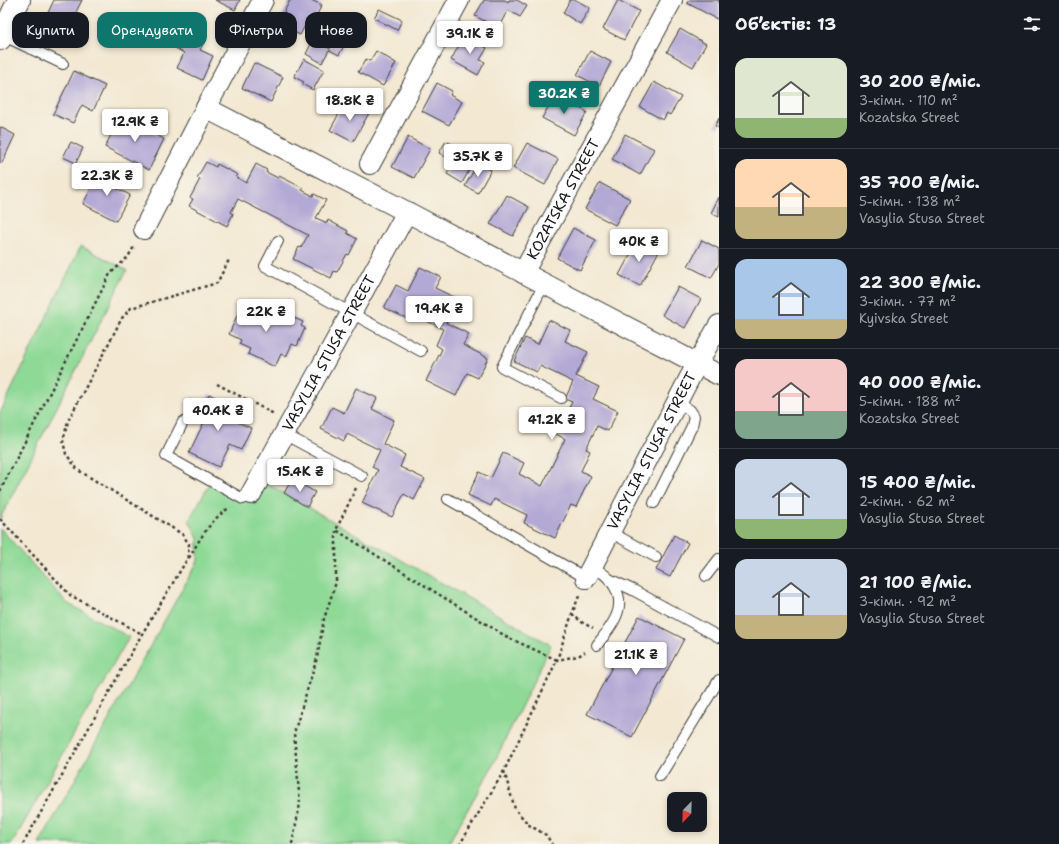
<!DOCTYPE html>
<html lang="uk">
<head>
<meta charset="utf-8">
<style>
	body { margin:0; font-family:"Shantell Sans",sans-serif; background:#242831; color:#f1f3f6; height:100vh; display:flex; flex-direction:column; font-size:15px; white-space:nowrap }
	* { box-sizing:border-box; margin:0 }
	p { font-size:13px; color:#9ea1a6 }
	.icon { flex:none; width:22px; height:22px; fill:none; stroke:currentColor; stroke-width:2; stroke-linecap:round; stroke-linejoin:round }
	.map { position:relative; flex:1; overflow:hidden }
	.side { display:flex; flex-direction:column; background:#171b24; width:340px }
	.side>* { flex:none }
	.banner { position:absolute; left:12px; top:12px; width:380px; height:36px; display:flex; gap:8px }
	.needle { width:26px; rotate:203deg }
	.tools { position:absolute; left:667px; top:792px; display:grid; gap:8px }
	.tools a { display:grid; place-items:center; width:40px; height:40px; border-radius:8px; background:#171b24; box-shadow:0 2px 6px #0003; font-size:20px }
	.price { position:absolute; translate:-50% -34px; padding:0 9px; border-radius:4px; background:#fff; color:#222; font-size:13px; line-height:26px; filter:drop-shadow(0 1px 2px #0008) }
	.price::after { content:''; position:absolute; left:50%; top:24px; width:12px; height:9px; margin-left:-6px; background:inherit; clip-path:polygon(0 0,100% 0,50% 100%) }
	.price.on { background:#0f766e; color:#fff }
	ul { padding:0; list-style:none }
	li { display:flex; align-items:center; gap:12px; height:100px; padding:0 16px }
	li+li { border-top:1px solid #363941 }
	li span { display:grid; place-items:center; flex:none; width:112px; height:80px; border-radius:12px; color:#555 }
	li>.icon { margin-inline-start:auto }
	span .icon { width:48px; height:48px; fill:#fffc; stroke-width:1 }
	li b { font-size:17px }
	h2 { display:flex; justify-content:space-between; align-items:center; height:48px; padding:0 16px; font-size:17px }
	.tag { padding:0 14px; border-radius:12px; background:#171b24; box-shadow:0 2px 6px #0003; font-size:14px; line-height:36px }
	.tag.on { background:#0f766e; color:#fff }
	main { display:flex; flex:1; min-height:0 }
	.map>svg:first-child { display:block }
	.green { fill:#8ed996; stroke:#557a59 }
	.building { fill:#b3a9d5 }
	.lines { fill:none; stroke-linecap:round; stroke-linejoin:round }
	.lane-casing { stroke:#3c3b37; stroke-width:12 }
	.street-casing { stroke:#3c3b37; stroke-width:22 }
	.secondary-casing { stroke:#3c3b37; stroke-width:24 }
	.path { stroke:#3c3b37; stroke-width:2.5; stroke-dasharray:3 3; stroke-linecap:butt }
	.lane { stroke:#fff; stroke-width:10 }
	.street { stroke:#fff; stroke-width:20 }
	.secondary { stroke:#fff; stroke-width:22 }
	.labels { text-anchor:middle; stroke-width:3.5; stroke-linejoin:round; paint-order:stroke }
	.street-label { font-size:15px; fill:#1c1c1c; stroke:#f7f3e8 }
</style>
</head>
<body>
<main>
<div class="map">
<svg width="719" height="844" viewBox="0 0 719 844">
	<rect width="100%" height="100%" fill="#f7f3e8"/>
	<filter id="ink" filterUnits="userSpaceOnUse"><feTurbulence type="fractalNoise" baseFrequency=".025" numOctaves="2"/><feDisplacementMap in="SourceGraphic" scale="8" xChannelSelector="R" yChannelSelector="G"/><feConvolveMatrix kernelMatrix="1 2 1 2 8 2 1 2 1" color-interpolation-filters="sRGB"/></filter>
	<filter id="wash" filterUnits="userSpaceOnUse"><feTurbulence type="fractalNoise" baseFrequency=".012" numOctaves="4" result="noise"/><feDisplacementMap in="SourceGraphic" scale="16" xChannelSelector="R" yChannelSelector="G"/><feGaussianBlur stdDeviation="0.9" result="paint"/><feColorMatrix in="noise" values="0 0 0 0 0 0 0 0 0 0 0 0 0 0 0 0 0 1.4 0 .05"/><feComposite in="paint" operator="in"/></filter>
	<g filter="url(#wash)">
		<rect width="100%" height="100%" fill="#f3e8d2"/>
		<g class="green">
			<path d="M81 246 127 270 0 519V413Z"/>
			<path d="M248 473 551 645 493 765 448 844H39L198 561V538L189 520 210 483 235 497Z"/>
			<path d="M0 528 67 603 129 637 12 844H0Z"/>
		</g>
		<g id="blocks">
			<g class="building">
				<path d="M54 0H82L68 28 46 17Z"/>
				<path d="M215 0H240L235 10Z"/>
				<path d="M290 0H311L322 5 314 20 309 18 300 35 280 25 283 18H281Z"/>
				<path d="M484 0H505L508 2 509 0H517L527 6 520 17 508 10 498 28 475 16Z"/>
				<path d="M570 0H576L590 8 580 24 563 13Z"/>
				<path d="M618 0 639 11 624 40 603 29Z"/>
				<path d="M689 0H719V20L687 3Z"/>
				<path d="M379 9 402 20 397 30 374 18Z"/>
				<path d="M680 29 706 44 693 67 667 52Z"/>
				<path d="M183 32 204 42 200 50 213 56 202 80 177 68 184 53 175 48Z"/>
				<path d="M336 35 347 40 339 55 329 50 322 63 306 54 313 40 330 49Z"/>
				<path d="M464 36 487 48 480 60 485 62 478 75 451 60Z"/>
				<path d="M376 51 396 63 383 86 358 72 366 59 370 61Z"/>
				<path d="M590 51 611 62 599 86 577 75Z"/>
				<path d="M304 59 324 70 313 90 302 84 304 82 294 77Z"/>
				<path d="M254 63 283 77 271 102 242 88Z"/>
				<path d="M74 71 105 86 93 111 82 105 73 123 53 114Z"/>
				<path d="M654 82 681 97 670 115 667 113 663 120 640 107Z"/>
				<path d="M437 83 452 91 450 95 462 102 449 125 422 111Z"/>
				<path d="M555 95 587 112 574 135 542 118Z"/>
				<path d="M346 101 369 113 353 142 330 130Z"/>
				<path d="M120 117 164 139 149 170 105 147Z"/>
				<path d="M719 118V128L715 126Z"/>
				<path d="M0 127 15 135 2 163 0 162Z"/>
				<path d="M625 134 654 149 640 175 612 159Z"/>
				<path d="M408 137 430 149 414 178 392 167Z"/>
				<path d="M446 141 461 150 459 154 474 162 462 183 447 174 454 162 439 153Z"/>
				<path d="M71 142 83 148 76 163 63 157Z"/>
				<path d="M527 143 558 159 545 185 513 168Z"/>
				<path d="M206 162 216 167 217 164 238 175 236 177 246 183 256 164 267 170 266 172 278 178 279 176 303 188 302 190 313 196 314 194 326 200 316 218 327 223 328 220 348 231 347 233 357 239 349 255 347 254 337 272 334 271 331 278 293 259 299 247 301 248 308 235 238 199 231 212 233 214 227 226 189 206 193 199 190 198 200 179 197 178Z"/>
				<path d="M478 163 491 170 478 193 465 186Z"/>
				<path d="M100 171 120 181 116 188 130 195 116 221 83 204Z"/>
				<path d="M600 183 630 199 615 225 585 209Z"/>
				<path d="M507 195 529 207 513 236 490 224Z"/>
				<path d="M719 197V217L711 213Z"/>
				<path d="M573 228 596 240 580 270 557 258Z"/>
				<path d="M638 240 659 251 640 286 619 275Z"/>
				<path d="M702 240 719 249V264L711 278 688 266Z"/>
				<path d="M420 267 441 277 435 288 458 299 446 323 469 334 463 345 488 358 478 378 467 373 456 396 426 381 442 349 436 345 443 329 411 313 408 319 384 308 396 285 408 291Z"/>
				<path d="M678 287 701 299 685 328 662 315Z"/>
				<path d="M252 301 266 308 264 312 275 317 277 310 303 322 301 326 305 328 297 346 292 344 286 357 281 354 275 367 248 354 250 349 239 344 241 340 229 334 243 302 250 305Z"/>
				<path d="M549 320 570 330 565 341 588 352 576 376 599 387 593 399 618 411 608 431 597 426 586 449 590 451 581 471 591 476 576 507 571 505 555 538 524 523 527 515 494 499 491 506 468 495 479 472 491 478 503 453 524 463 519 474 542 486 565 439 556 434 572 402 565 399 573 382 540 366 537 372 514 361 525 338 538 344Z"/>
				<path d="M356 388 377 398 372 409 394 420 383 444 405 455 400 467 425 479 414 500 404 494 392 517 362 503 378 470 372 467 380 450 347 434 344 441 321 429 332 407 344 413Z"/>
				<path d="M209 394 231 405 226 417 251 428 241 450 230 445 219 467 189 453 205 420 198 417Z"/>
				<path d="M292 479 315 492 307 507 284 493Z"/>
				<path d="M674 535 688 543 670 577 656 570Z"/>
				<path d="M639 616 684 639 632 737 587 714Z"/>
			</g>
		</g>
	</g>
	<g filter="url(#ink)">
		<use href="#blocks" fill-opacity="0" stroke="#3c3b37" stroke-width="1"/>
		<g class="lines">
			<g class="lane-casing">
				<g id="lane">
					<path d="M2 35 63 64"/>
					<path d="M278 241 265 266 421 351"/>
					<path d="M544 284 502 367 561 398"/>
					<path d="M183 422 166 456 243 499 251 494"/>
					<path d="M284 434 362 476"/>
					<path d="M448 499 586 578"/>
					<path d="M654 503 692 426 694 416 690 410 677 402"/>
					<path d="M610 532 656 557"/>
					<path d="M592 566C598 570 605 574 609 579 631 604 613 624 597 645"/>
					<path d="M706 576 719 559"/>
					<path d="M609 579 633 590 708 631 719 637"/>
					<path d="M660 776 719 680"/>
				</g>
			</g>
			<g class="street-casing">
				<g id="street">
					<path d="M206 108 407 212 719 375"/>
					<path d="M370 164 459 0"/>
					<path d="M144 229 206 108 263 0"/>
					<path id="s1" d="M523 273 672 0"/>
					<path id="s2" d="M251 494 407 212"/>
					<path id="s3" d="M586 578 690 377 719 325"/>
				</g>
			</g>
			<g class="secondary-casing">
				<path id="secondary" d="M0 39 19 0"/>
			</g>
			<g class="path">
				<path d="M217 384 274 414"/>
				<path d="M356 488 336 530 507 637 557 660 504 771 460 844"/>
				<path d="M0 491 110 274 128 257 135 245"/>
				<path d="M0 519 70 595 142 634"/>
				<path d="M189 558C200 539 210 520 229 508"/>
				<path d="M579 596 572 614 557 660 578 656 585 652"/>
				<path d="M572 614 583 623 593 628"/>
				<path d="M504 771 515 809 529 825 546 835 552 844"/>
				<path d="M23 844 142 634 188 558 189 544 182 534 78 470 66 454 63 441 68 421 122 318 131 308 217 283 230 258"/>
				<path d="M292 844 300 804 294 733 317 658 324 619 336 582V531"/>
			</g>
			<use href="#lane" class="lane"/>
			<use href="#street" class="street"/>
			<use href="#secondary" class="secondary"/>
		</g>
	</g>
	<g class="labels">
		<g class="street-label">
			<text dy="5" stroke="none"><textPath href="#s1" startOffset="84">KOZATSKA STREET</textPath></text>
			<text dy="5" stroke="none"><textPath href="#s2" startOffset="161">VASYLIA STUSA STREET</textPath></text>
			<text dy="5" stroke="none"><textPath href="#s3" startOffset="143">VASYLIA STUSA STREET</textPath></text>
		</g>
	</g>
</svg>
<div class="tools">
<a><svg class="needle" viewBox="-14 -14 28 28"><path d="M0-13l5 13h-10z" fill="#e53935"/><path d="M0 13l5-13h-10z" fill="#9ea1a6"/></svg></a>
</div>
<b class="price" style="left:470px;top:55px">39.1K ₴</b>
<b class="price on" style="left:564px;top:115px">30.2K ₴</b>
<b class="price" style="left:350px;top:122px">18.8K ₴</b>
<b class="price" style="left:135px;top:143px">12.9K ₴</b>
<b class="price" style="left:478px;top:178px">35.7K ₴</b>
<b class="price" style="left:107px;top:197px">22.3K ₴</b>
<b class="price" style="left:639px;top:263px">40K ₴</b>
<b class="price" style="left:439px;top:330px">19.4K ₴</b>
<b class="price" style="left:266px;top:333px">22K ₴</b>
<b class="price" style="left:218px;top:432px">40.4K ₴</b>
<b class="price" style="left:552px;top:441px">41.2K ₴</b>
<b class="price" style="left:300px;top:493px">15.4K ₴</b>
<b class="price" style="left:636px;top:676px">21.1K ₴</b>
<div class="banner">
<a class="tag">Купити</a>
<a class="tag on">Орендувати</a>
<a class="tag">Фільтри</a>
<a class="tag">Нове</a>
</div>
</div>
<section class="side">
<h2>Об’єктів: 13<svg class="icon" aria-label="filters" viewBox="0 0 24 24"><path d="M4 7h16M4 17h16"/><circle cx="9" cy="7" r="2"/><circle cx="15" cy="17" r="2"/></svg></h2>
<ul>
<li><span style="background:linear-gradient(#dfe7d0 75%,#8fb573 0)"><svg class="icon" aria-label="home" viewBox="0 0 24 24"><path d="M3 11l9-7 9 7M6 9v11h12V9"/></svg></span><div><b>30 200 ₴/міс.</b><p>3-кімн. · 110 m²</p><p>Kozatska Street</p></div></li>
<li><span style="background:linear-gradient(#ffd9b3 60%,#c2b280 0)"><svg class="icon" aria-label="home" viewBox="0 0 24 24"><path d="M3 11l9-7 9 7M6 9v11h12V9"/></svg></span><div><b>35 700 ₴/міс.</b><p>5-кімн. · 138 m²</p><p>Vasylia Stusa Street</p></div></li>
<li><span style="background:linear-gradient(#a9c7e8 75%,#c2b280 0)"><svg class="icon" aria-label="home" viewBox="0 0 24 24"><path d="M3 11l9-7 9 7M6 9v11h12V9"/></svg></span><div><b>22 300 ₴/міс.</b><p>3-кімн. · 77 m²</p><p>Kyivska Street</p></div></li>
<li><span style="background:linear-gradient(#f6c9c9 65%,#7fa58c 0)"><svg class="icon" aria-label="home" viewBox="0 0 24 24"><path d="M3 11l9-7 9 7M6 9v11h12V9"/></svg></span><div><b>40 000 ₴/міс.</b><p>5-кімн. · 188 m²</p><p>Kozatska Street</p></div></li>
<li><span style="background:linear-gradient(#c9d6e8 75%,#8fb573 0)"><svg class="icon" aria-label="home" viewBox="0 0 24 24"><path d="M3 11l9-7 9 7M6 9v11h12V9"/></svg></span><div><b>15 400 ₴/міс.</b><p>2-кімн. · 62 m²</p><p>Vasylia Stusa Street</p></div></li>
<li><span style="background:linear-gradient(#c9d6e8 70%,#c2b280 0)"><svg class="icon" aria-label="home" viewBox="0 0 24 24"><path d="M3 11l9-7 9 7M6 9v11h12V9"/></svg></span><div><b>21 100 ₴/міс.</b><p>3-кімн. · 92 m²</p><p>Vasylia Stusa Street</p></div></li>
</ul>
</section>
</main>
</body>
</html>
